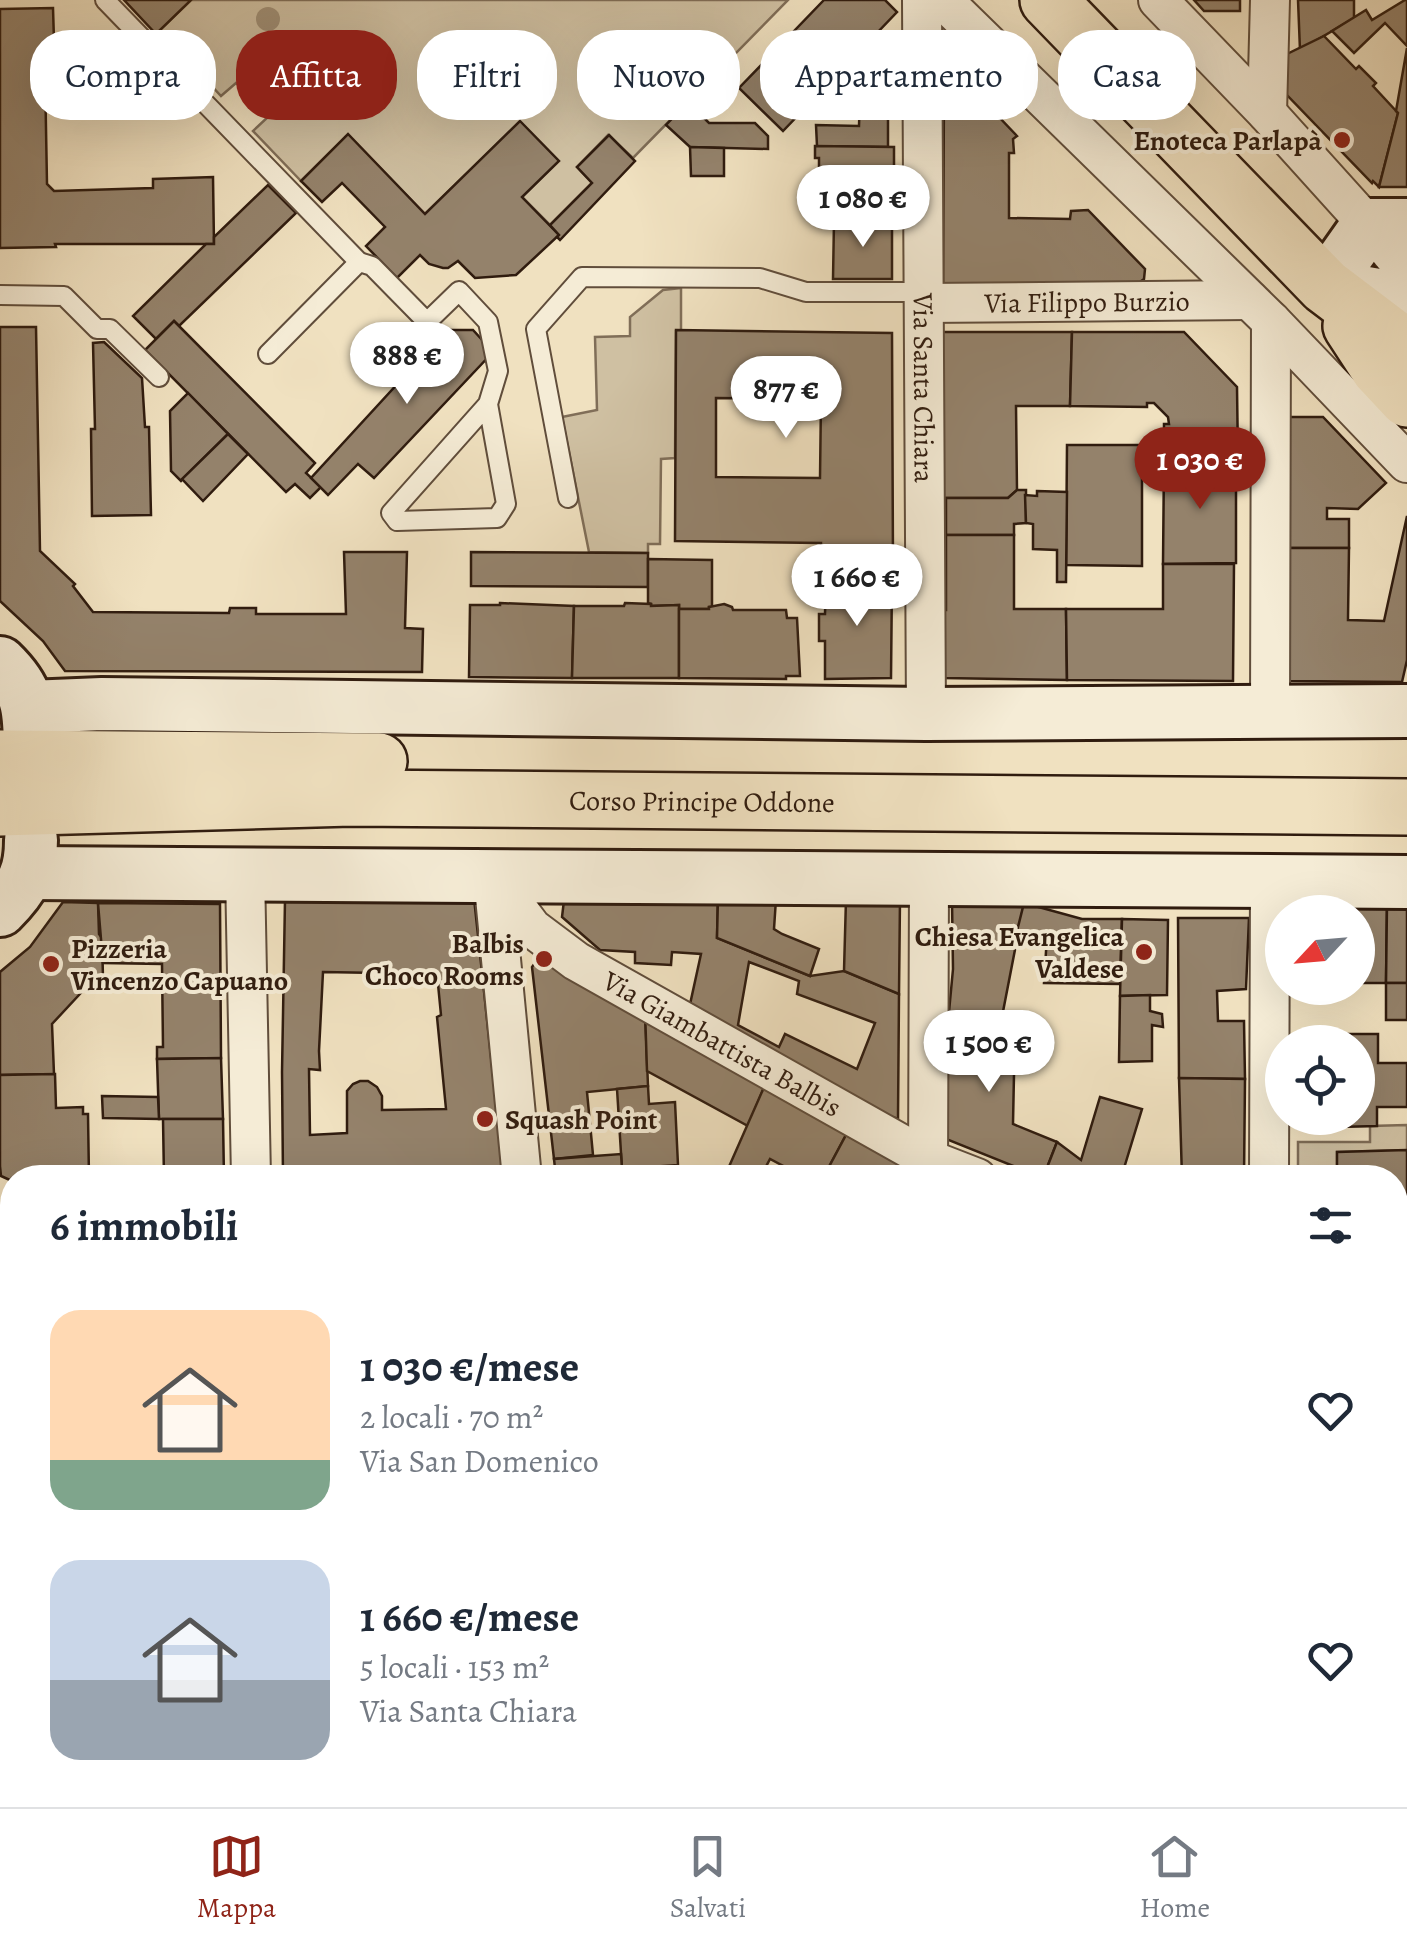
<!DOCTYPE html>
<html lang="it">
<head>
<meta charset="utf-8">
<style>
	body { margin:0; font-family:Alegreya,serif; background:#f2f2f3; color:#1f2937; height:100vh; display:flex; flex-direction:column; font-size:38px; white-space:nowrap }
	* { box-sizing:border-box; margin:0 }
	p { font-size:32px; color:#747a83 }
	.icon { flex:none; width:55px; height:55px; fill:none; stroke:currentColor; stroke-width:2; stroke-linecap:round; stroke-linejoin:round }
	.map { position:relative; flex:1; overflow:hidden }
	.sheet { position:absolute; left:0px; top:1165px; width:1408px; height:642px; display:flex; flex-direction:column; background:#fff; border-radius:40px 40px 0 0; box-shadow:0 10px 40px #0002 }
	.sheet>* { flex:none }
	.hud { position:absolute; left:30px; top:30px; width:1348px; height:90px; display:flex; gap:20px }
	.needle { width:65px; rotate:244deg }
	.buttons { position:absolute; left:1265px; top:895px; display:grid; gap:20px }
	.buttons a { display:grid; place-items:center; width:110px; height:110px; border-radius:50%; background:#fff; box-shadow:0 10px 40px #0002; font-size:50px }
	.price { position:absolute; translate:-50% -85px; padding:0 22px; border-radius:35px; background:#fff; color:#222; font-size:32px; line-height:65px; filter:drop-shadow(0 2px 5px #0008) }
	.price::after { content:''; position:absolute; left:50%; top:60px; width:30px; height:22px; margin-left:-15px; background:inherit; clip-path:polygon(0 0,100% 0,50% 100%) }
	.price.selected { background:#8f2418; color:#fff }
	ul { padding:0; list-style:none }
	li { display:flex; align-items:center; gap:30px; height:250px; padding:0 50px }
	li span { display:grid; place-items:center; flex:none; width:280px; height:200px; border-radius:30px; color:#555 }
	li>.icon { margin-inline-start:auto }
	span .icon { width:120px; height:120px; fill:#fffc; stroke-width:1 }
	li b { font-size:42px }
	h2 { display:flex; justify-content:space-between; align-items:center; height:120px; padding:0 50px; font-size:42px }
	.chip { padding:0 35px; border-radius:40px; background:#fff; box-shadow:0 10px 40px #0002; font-size:35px; line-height:90px }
	.chip.selected { background:#8f2418; color:#fff }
	.dock { display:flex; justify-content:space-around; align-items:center; height:140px; border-top:2px solid #e0e1e3; background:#fff; font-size:28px; color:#747a83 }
	.dock a { display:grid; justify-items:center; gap:5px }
	.dock .selected { color:#8f2418 }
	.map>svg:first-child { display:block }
	.green { fill:#cfc0a2; stroke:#806e58; stroke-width:2.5 }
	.building { fill:#94826b; stroke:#301c0f; stroke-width:2.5; fill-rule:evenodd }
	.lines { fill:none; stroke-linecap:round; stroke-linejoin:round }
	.lane-casing { stroke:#604d3b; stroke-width:22 }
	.street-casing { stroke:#604d3b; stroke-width:42 }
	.secondary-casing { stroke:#301c0f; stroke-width:58 }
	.primary-casing { stroke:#301c0f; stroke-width:60 }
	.lane { stroke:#f5ecd6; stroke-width:18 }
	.street { stroke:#f5ecd6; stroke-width:38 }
	.secondary { stroke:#f5ecd6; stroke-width:52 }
	.primary { stroke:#f0e1c0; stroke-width:55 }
	.tree { fill:#a19077 }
	.poi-dot { fill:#8f2418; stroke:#f5ecd6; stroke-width:4 }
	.labels { text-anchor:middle; stroke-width:8; stroke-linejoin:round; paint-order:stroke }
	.poi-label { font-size:28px; font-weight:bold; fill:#301c0f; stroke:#f5ecd6; text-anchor:end }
	.street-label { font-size:28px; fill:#301c0f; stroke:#f5ecd6 }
</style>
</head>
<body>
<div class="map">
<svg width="1407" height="1807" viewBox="0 0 1407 1807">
	<rect width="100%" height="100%" fill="#f0e1c0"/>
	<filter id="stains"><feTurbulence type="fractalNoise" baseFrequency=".002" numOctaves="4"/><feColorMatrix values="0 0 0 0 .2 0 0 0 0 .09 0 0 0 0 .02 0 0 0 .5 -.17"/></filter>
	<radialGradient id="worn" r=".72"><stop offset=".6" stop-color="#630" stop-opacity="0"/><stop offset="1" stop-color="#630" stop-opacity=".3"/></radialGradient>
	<g class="green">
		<path d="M191 0H788L633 158 608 135 577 167 592 183 550 225 522 197 558 161 520 122 425 214 348 135 301 181 253 131 268 117 236 83 221 96 160 30Z"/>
		<path d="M681 288V330L676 331 675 458 661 459 660 544H648V553L589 552 562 417 597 410 595 337 630 336V317L663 290Z"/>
		<path d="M1407 1125V1150L1337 1152V1177L1298 1178V1142H1370V1126Z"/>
	</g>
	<g class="building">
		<path d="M124 0H191L156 34Z"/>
		<path d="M824 0H885L897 12 783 131 739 88Z"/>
		<path d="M1194 0H1240V11H1204Z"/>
		<path d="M1298 0H1354V18L1300 50Z"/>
		<path d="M1405 0H1407V46L1385 23 1354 53 1332 31 1366 10 1372 20Z"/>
		<path d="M53 8 55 73H45L47 184 54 191 153 188V179L213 177 214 244H55L56 247 0 248V9Z"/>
		<path d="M1324 36 1356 69 1359 66 1376 83 1373 86 1398 113 1379 187 1373 181 1372 183 1285 93V55Z"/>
		<path d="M1407 48V187H1379L1398 113 1396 111Z"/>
		<path d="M956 72 1017 136 1013 139 1014 153H1009V218L1070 219 1071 211 1088 210 1145 269 1144 279 1137 284 943 283 944 85Z"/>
		<path d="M860 96H888V147L817 146 816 125 859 126Z"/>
		<path d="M688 102 709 123H755L768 136V149L690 147 666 125Z"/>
		<path d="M520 121 559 161 522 197 559 235 516 275 475 278 458 261 448 268H443L429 264 420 255 397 278 366 246 385 227 342 183 322 202 301 181 348 134 425 214Z"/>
		<path d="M609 135 635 161 560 240 557 237 559 235 550 225 592 183 577 167Z"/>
		<path d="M815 146 894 147V221H814L815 192H819V158H815Z"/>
		<path d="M690 147 724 148V176H691Z"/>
		<path d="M268 185 296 213 179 326 174 321 156 339 133 316 206 244H214V237Z"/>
		<path d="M834 221H892V279H833Z"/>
		<path d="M174 321 315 463 306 473 321 487 310 498 295 484 286 492 145 350Z"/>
		<path d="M0 327H36L40 551 75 584 73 586 93 612 229 613 230 608H256V614H346L344 552H407L405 628 423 629 422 672 65 671 43 641 0 601Z"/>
		<path d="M447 330H473L493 352 374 478 358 464 328 495 311 478Z"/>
		<path d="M676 330 892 333 893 565H821V543L675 541ZM716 398 821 399 820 478 716 477Z"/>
		<path d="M942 332H1072L1070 406H1016L1017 490 1008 498H942Z"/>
		<path d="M1072 332H1184L1237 387 1238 460H1164V424H1169L1168 417 1154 403H1147V407L1070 406Z"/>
		<path d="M104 342 142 378 145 427H149L151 515 92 516 91 429H95L93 343Z"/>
		<path d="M188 393 228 434 181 481 171 471 170 411Z"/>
		<path d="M1286 417H1323L1386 483 1358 509 1327 508V519H1349V548H1285Z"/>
		<path d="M228 434 248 454 203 501 182 479Z"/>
		<path d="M1067 445H1142V566L1066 565Z"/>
		<path d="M1164 460H1236V563L1163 564Z"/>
		<path d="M1017 490H1026V523L1014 524V535H946V498H1008Z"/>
		<path d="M1037 491 1067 492 1066 582H1057V550L1033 549V524L1026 523 1025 495 1037 496Z"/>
		<path d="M1407 516V660L1402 682 1287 681V548H1349L1348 620 1384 621Z"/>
		<path d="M946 535H1014V609H1066L1067 680 944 678 943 610H946Z"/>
		<path d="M471 552 648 553V587L471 586Z"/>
		<path d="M648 559 712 560V607H709V609H679V605L651 606V604L648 603Z"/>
		<path d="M1163 564H1234L1233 681 1067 680 1066 609H1163Z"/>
		<path d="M826 580H892L891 678 825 679V641H819V614H825Z"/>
		<path d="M500 603 574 606 572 678 469 677 470 605H500Z"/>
		<path d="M625 603 651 604V606L679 605V678H572L574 606H624Z"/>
		<path d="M724 604 732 607 733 610H786L787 618H797L800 676H786V679L679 678V609H709V607Z"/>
		<path d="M565 892 718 897 717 938 810 976 844 971 899 994 898 1119 832 1095 689 1009 701 954 672 952 671 965 635 963V952L600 950 562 917ZM749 962 799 981 797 994 875 1023 857 1069 785 1034 779 1047 738 1025Z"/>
		<path d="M718 897 776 899 774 929 782 934 819 949 810 976 717 938Z"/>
		<path d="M474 898 504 1178H283L282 1072 285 900ZM323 972 437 974 441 1015 437 1017 446 1109 382 1110V1096L377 1087 368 1081H360L353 1084 347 1091V1133L310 1135 309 1069 320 1070 319 1051Z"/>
		<path d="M846 899H900L899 994 844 971Z"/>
		<path d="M952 901 1024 903 1001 1022 949 1012 953 969Z"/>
		<path d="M63 902 98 903 99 934 102 938 103 978 92 981 52 1024 54 1074 0 1075V972L30 947Z"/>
		<path d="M98 903 220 904 221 1058 157 1059V1047H163L162 964 103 963Z"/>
		<path d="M1024 903 1082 919H1122L1120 984 1044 983 1047 936 1016 935Z"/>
		<path d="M1300 903 1387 904 1386 983H1358V912H1300Z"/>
		<path d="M1387 904H1407V983H1386Z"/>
		<path d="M1178 918H1249L1246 989 1217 991 1218 1021H1244L1245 1079 1179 1078Z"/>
		<path d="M1122 919 1168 920 1167 995 1120 996Z"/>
		<path d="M543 952 645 1010 648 1086 587 1092 593 1155 554 1159 532 967Z"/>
		<rect x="1386" y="983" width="21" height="37"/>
		<path d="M1150 995V1011L1162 1014 1163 1027 1152 1025V1061L1119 1062 1120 996Z"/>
		<path d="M645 1010 765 1085 748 1126 647 1071Z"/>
		<path d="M949 1012 1015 1025 1013 1124 1057 1142 1043 1178 946 1139Z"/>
		<path d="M1299 1034H1378V1063H1407V1107H1377V1126L1298 1128V1118H1358V1042H1299Z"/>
		<path d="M221 1058 223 1119H159L157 1059Z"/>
		<path d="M55 1074 56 1108 83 1107V1114H88L89 1178H12V1181L1 1176 0 1166V1075Z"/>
		<path d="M1179 1078 1245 1079 1244 1178H1182Z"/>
		<path d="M765 1085 846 1135 823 1178H806L770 1159 760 1178H724Z"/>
		<path d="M648 1086 649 1104 675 1102 678 1165 622 1169 617 1089Z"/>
		<path d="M102 1096 158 1097 159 1119 103 1118Z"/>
		<path d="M1100 1097 1142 1109 1121 1178H1043L1057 1142 1081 1160Z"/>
		<path d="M163 1119H223L224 1178H164Z"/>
		<path d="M846 1135 903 1166V1178H823Z"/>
		<path d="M1407 1150V1302L1395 1303V1178H1337V1152Z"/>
		<path d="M621 1154 622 1169 643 1167 644 1178H556L554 1159Z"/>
		<path d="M0 1216H12V1307H3L0 1309Z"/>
		<path d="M0 1355 12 1356V1445H0Z"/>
		<path d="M1407 1439V1591L1395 1587V1470Z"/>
		<rect x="0" y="1445" width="12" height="77"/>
		<path d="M0 1522H12V1585L0 1586Z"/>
		<path d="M12 1585V1653H0V1586Z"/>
		<path d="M1395 1587 1407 1591V1632L1395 1627Z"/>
		<rect x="0" y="1653" width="12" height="88"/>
		<path d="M1407 1700V1779L1395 1774V1731Z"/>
		<path d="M1396 1775 1407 1779V1807H1322L1288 1795H1374L1372 1800 1385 1805 1388 1795H1395Z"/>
		<path d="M0 1789 12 1790V1795H66L67 1807H0Z"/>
		<path d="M66 1795H98V1807H67Z"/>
		<rect x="98" y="1795" width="137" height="12"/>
		<rect x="381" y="1795" width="112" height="12"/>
		<path d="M493 1795H569L570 1807H493Z"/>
		<path d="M627 1795H732L733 1807H628Z"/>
		<path d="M1275 1795H1288L1299 1799 1296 1807H1270Z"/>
	</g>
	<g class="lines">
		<g class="lane-casing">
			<g id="lane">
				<path d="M105 0 359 262"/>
				<path d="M0 295 64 296 97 329H110L159 377"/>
				<path d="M268 354 359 262 372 266 427 322 459 291 488 322 498 371 488 404 391 513 397 521 497 518 506 504 488 404"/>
				<path d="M568 498 536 329 582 277 760 278 806 292H925"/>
			</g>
		</g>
		<g class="street-casing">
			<g id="street">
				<path id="s1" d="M922 0 926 714"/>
				<path d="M943 0 1271 321 1407 463"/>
				<path d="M1158 0 1267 113 1368 225 1407 272"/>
				<path d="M1267 113 1270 0"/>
				<path id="s2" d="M925 303 1249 300"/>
				<path d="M1270 714 1271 321"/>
				<path d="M245 872 251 1178"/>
				<path id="s3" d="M493 876 532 928 576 961 928 1159 977 1178"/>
				<path d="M493 876 522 1178"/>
				<path d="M928 1178 929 879"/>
				<path d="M1269 1178 1270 880"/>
				<path d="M1395 1320 1407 1323"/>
				<path d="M0 1329H12"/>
				<path d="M1395 1410 1407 1379"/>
				<path d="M0 1764H12"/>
				<path d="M261 1795V1807"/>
				<path d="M590 1795 591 1807"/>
				<path d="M921 1807V1795"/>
				<path d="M1244 1807 1249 1795"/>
			</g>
		</g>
		<g class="secondary-casing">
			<g id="secondary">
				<path d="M1407 225H1368L1325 286 1407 300"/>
				<path d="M0 663C28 690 29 706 30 742"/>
				<path d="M29 707 102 704 926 714 1407 711"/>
				<path d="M28 873C487 875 947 878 1407 882"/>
				<path d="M0 910C23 887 31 873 31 840"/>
			</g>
		</g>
		<g class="primary-casing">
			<g id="primary">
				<path d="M1048 0 1325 286 1407 348"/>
				<path d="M1351 326 1379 369 1407 399"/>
				<path d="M0 758 379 761"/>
				<path id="s4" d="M0 808 351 798 1407 807"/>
			</g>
		</g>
		<use href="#lane" class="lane"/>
		<use href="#street" class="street"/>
		<use href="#secondary" class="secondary"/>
		<use href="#primary" class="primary"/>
	</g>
	<circle class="tree" cx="268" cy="19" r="12"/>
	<g class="poi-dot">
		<circle cx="1342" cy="140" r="10"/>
		<circle cx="1144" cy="952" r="10"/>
		<circle cx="544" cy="959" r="10"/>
		<circle cx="51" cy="964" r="10"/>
		<circle cx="485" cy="1119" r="10"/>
	</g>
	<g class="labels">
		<g class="poi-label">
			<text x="1322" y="150">Enoteca Parlapà</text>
			<text x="1124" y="946">Chiesa Evangelica<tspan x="1124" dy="32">Valdese</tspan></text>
			<text x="524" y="953">Balbis<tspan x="524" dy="32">Choco Rooms</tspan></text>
			<text x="71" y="958" text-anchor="start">Pizzeria<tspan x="71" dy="32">Vincenzo Capuano</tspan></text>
			<text x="505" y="1129" text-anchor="start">Squash Point</text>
		</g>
		<g class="street-label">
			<text dy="10" stroke="none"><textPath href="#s2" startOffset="162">Via Filippo Burzio</textPath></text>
			<text dy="10" stroke="none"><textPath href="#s1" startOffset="388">Via Santa Chiara</textPath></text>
			<text dy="10" stroke="none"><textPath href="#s4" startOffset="702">Corso Principe Oddone</textPath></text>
			<text dy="10" stroke="none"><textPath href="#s3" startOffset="288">Via Giambattista Balbis</textPath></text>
		</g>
	</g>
	<rect width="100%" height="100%" filter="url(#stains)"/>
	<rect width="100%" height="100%" fill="url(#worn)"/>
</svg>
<div class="buttons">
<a><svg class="needle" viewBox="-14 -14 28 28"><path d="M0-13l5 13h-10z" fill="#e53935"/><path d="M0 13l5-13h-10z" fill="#747a83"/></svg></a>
<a><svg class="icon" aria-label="locate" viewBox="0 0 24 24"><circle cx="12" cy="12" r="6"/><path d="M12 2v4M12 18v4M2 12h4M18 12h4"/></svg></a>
</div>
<b class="price" style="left:863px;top:250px">1 080 €</b>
<b class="price" style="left:407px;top:407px">888 €</b>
<b class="price" style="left:786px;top:441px">877 €</b>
<b class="price selected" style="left:1200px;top:512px">1 030 €</b>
<b class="price" style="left:857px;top:629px">1 660 €</b>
<b class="price" style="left:989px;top:1095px">1 500 €</b>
<div class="hud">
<a class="chip">Compra</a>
<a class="chip selected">Affitta</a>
<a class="chip">Filtri</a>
<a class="chip">Nuovo</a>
<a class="chip">Appartamento</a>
<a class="chip">Casa</a>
</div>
<section class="sheet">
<h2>6 immobili<svg class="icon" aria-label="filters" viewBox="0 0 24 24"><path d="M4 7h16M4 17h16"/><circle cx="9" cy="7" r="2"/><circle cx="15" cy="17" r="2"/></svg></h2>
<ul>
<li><span style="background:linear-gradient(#ffd9b3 75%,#7fa58c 0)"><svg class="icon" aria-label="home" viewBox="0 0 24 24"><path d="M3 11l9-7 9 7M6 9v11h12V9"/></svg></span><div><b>1 030 €/mese</b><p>2 locali · 70 m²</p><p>Via San Domenico</p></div><svg class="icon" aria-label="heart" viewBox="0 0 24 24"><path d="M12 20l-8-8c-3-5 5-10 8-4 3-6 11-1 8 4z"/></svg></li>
<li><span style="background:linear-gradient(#c9d6e8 60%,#9aa5b1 0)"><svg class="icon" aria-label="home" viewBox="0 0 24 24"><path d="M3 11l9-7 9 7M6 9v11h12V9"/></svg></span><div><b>1 660 €/mese</b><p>5 locali · 153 m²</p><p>Via Santa Chiara</p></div><svg class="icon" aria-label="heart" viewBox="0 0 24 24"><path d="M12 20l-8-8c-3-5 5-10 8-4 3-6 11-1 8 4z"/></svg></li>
</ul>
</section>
</div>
<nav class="dock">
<a class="selected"><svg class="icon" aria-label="map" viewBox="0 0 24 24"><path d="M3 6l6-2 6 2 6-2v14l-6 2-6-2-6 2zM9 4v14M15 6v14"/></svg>Mappa</a>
<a><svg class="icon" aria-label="saved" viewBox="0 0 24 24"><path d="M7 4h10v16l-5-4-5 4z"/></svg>Salvati</a>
<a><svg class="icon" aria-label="home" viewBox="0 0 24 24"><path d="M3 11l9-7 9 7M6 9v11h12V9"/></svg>Home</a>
</nav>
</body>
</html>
